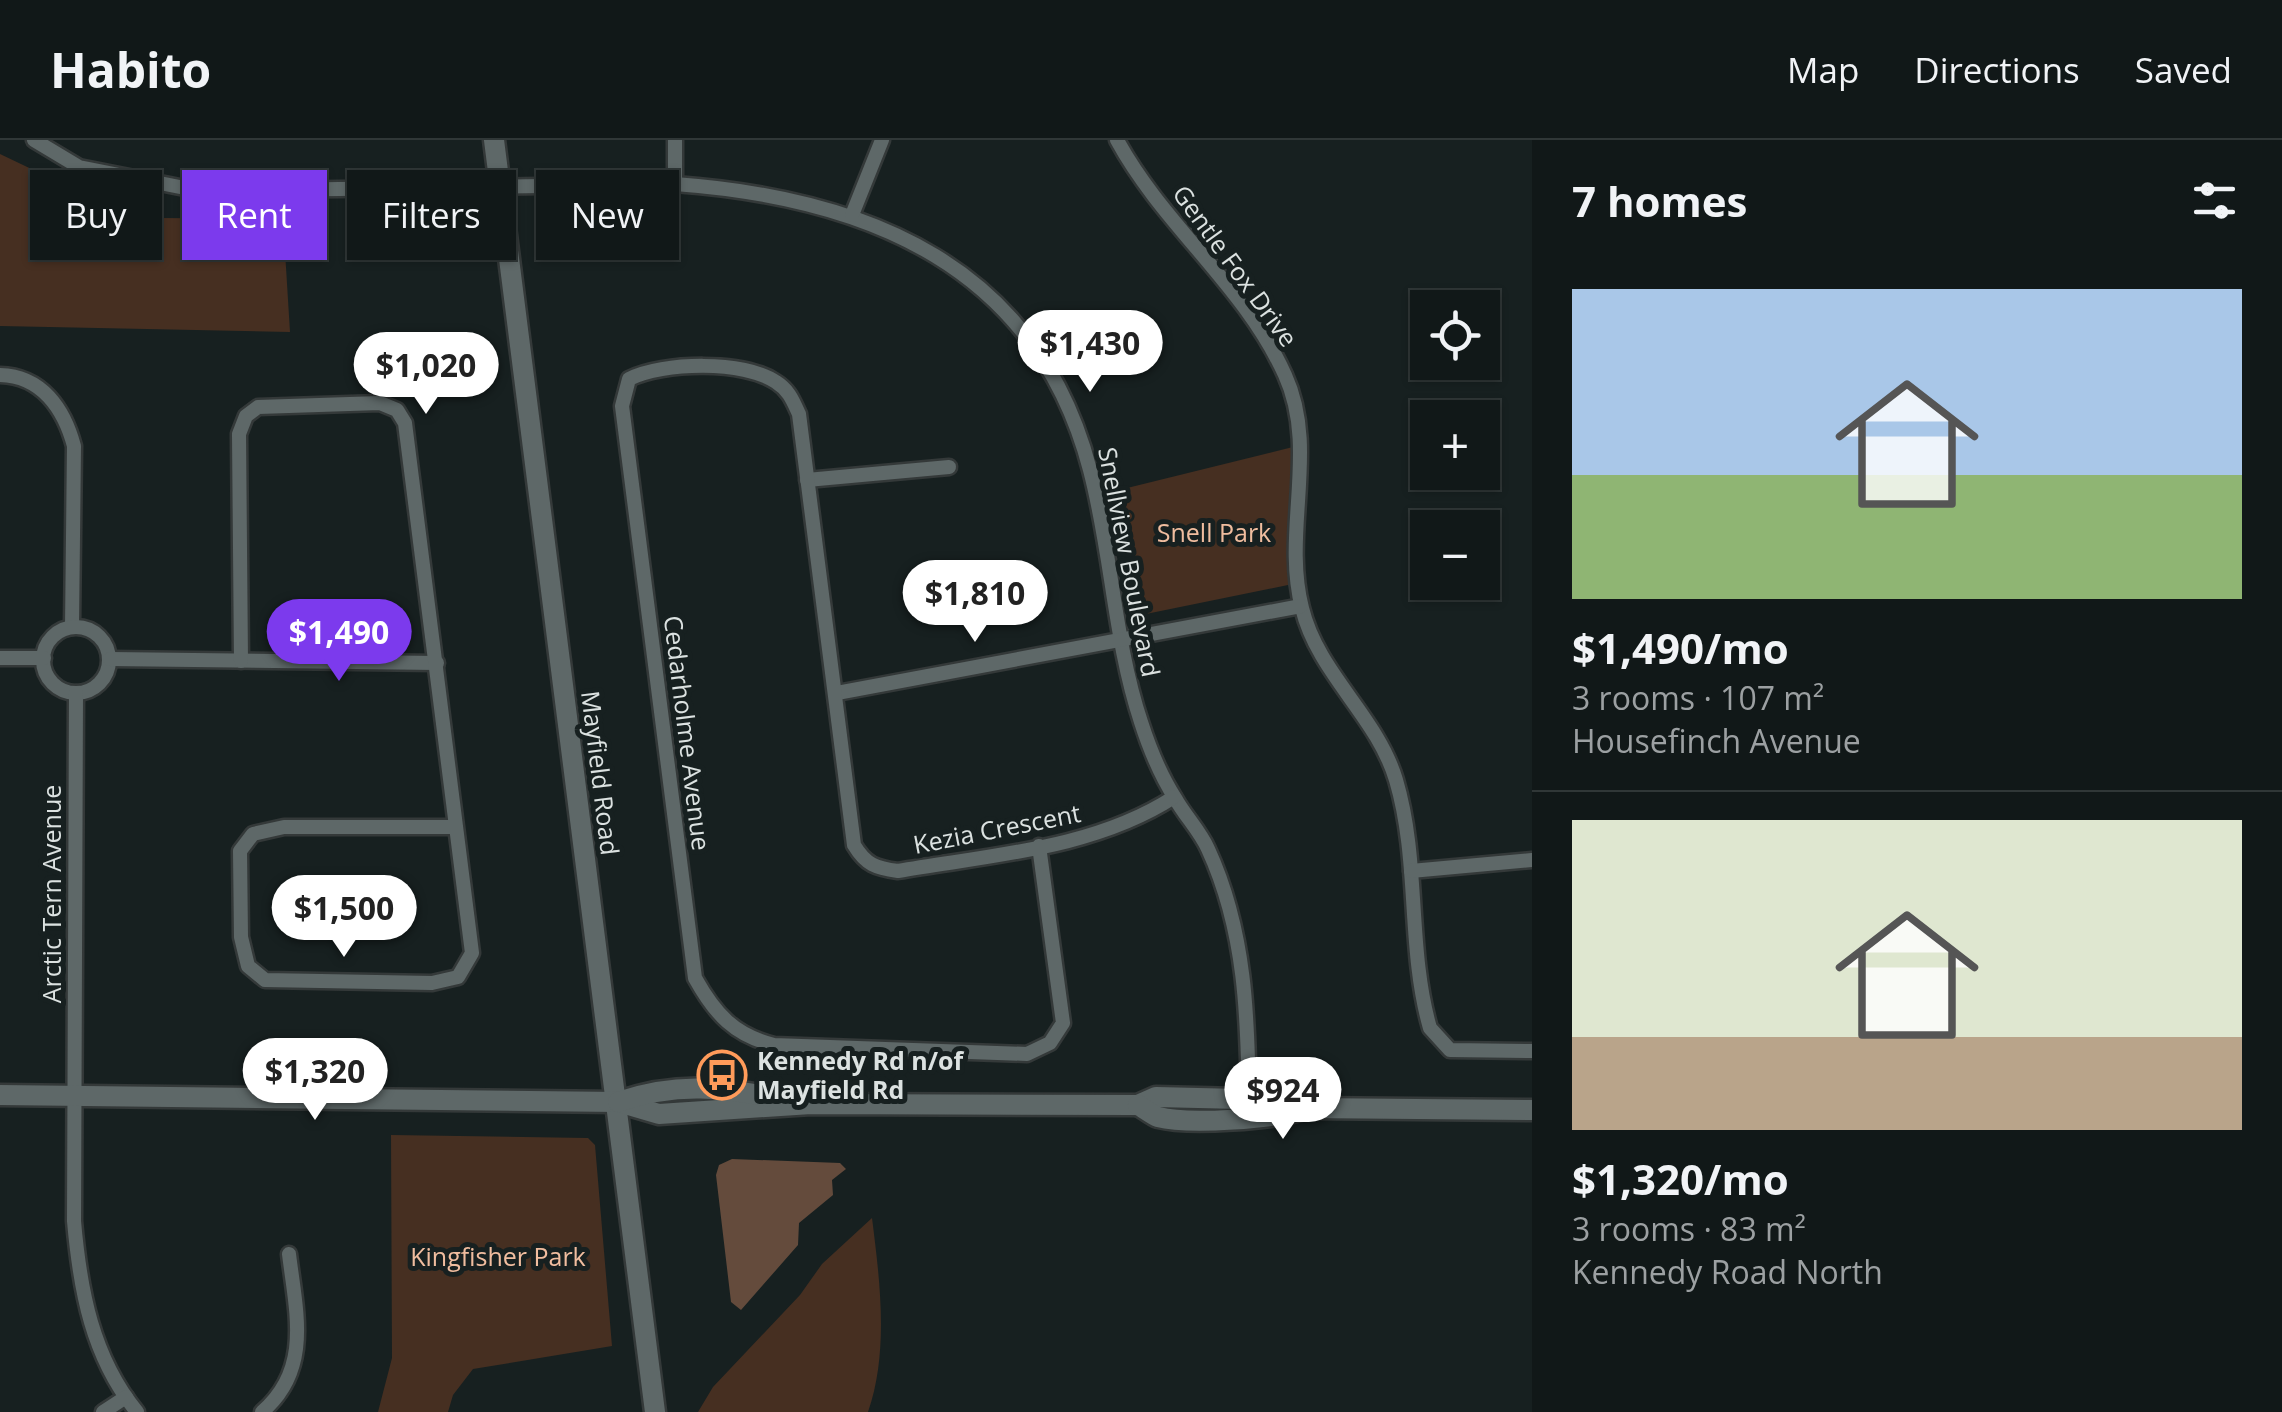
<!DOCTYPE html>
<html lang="en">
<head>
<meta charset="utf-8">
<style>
	body { margin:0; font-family:"Open Sans",sans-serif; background:#1a2121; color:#f1f3f6; height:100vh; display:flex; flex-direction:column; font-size:38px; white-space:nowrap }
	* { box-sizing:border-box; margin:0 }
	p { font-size:32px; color:#9ca0a2 }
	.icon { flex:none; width:55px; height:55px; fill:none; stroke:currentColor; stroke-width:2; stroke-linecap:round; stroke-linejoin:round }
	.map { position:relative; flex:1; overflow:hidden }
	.sheet { display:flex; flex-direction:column; background:#111818; width:750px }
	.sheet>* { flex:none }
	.banner { position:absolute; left:30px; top:30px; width:950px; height:90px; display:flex; gap:20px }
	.fabs { position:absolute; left:1410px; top:150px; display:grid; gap:20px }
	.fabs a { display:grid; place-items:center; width:90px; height:90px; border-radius:0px; background:#111818; box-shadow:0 2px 8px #0004,0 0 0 2px #303737; font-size:50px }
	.price { position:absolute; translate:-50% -85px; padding:0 22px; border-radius:35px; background:#fff; color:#222; font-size:32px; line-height:65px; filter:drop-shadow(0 2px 5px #0008) }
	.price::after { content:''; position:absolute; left:50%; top:60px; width:30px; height:22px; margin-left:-15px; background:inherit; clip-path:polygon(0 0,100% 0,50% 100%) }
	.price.current { background:#7c3aed; color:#fff }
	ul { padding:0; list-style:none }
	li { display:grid; align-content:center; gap:20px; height:530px; padding:0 40px }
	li+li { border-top:2px solid #303737 }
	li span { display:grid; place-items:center; height:310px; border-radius:0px; color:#555 }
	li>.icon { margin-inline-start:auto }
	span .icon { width:180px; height:180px; fill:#fffc; stroke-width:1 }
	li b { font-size:42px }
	h2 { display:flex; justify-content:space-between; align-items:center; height:120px; padding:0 40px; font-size:42px }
	.pill { padding:0 35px; border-radius:0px; background:#111818; box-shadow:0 2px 8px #0004,0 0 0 2px #303737; font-size:35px; line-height:90px }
	.pill.current { background:#7c3aed; color:#fff }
	header { display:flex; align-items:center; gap:60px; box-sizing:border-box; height:140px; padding:0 50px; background:#111818; border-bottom:2px solid #303737 }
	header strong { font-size:48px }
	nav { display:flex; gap:55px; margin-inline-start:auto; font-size:35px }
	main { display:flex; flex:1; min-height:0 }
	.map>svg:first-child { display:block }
	.green { fill:#462f21 }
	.water { fill:#644b3c }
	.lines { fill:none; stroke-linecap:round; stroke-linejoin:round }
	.minor-casing { stroke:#343939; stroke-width:19 }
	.secondary-casing { stroke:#343939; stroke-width:25 }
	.minor { stroke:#5e6868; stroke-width:14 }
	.secondary { stroke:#5e6868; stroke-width:20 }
	.labels { text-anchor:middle; stroke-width:10; stroke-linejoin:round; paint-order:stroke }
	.street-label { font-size:25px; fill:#dce2e1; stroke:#172020 }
	.park-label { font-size:25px; fill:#f0bd9f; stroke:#172020 }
	.poi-label { font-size:25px; font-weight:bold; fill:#dce2e1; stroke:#172020; text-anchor:start }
</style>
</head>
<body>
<header>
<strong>Habito</strong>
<nav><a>Map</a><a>Directions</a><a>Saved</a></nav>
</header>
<main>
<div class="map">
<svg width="1532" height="1272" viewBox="0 0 1532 1272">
	<rect width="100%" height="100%" fill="#172020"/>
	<g class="green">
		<path d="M0 14 90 57 160 78 283 79 290 192 0 186Z"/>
		<path d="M1293 307 1288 445 1141 475 1119 350Z"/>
		<path d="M391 995 588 998 595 1005 612 1206 473 1229 453 1255 448 1272H378L392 1218Z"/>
		<path d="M872 1078C880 1141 889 1212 868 1272H698L713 1247 800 1155 822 1124Z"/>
	</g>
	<path class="water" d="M732 1019 840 1023 846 1029 832 1040 833 1055 799 1083 798 1105 741 1170 731 1162 716 1035 719 1025Z"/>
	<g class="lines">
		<g class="minor-casing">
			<g id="minor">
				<path d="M34 0 79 27 200 51 675 44C868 58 1037 126 1090 330 1112 413 1114 501 1141 582 1149 607 1161 636 1175 658 1185 676 1200 691 1208 709 1246 791 1248 879 1249 968"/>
				<path d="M1117 0C1163 85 1245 146 1285 235 1319 309 1282 391 1302 468 1318 534 1377 576 1396 640 1420 721 1407 808 1430 888L1450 910 1532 911"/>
				<path d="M675 44V0"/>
				<path d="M852 75 882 0"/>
				<path d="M0 235C42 236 64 269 74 306L72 487"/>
				<path d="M807 340 949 327"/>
				<circle cx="76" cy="520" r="33"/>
				<path d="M0 518H44"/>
				<path d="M110 519 437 523"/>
				<path d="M241 521 239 294 246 276 258 267 380 263 397 270 405 283 472 813 458 837 432 843 265 840 248 826 241 797 240 711 253 694 284 687H456"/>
				<path d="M76 553 74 1081C80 1150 92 1217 137 1272"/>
				<path d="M837 553 1301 466"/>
				<path d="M1039 706 1063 883 1050 903 1027 914 774 905C734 895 715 874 695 838L622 266 629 239C663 222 744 220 776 242 789 250 793 261 799 274L854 705C866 725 876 728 898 731 990 715 1094 709 1174 657"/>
				<path d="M1411 731 1532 720"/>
				<path d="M103 1272 126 1257"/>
				<path d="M262 1272C312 1229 296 1172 289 1114"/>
			</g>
		</g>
		<g class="secondary-casing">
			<g id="secondary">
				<path d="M494 0 655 1272"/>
				<path d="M0 955 618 962 659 974 811 964 1138 965 1156 957 1280 960 1307 968 1532 970"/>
				<path d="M618 962C679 941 722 948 784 959"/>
				<path d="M1138 965C1144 968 1152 975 1158 977 1189 985 1277 979 1306 968"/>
			</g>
		</g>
		<use href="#minor" class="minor"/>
		<use href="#secondary" class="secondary"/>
	</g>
	<defs>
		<g id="bus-ring" transform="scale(2.5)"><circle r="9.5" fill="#172020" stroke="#ff9b5a" stroke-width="1.5"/><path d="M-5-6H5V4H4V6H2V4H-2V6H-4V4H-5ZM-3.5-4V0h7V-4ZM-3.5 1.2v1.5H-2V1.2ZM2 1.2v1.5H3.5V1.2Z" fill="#ff9b5a"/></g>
	</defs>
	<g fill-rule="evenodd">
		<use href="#bus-ring" x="722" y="935"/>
	</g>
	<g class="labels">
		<g class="street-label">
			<text transform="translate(1235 126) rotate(54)" y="9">Gentle Fox Drive</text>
			<text transform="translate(1129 422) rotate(79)" y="9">Snellview Boulevard</text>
			<text transform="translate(687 593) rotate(83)" y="9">Cedarholme Avenue</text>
			<text transform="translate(600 633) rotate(83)" y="9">Mayfield Road</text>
			<text transform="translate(997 689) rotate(-11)" y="9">Kezia Crescent</text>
			<text transform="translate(52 754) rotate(-90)" y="9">Arctic Tern Avenue</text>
		</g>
		<g class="park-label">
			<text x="1214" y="402">Snell Park</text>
			<text x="498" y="1126">Kingfisher Park</text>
		</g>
		<g class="poi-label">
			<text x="757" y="930">Kennedy Rd n/of<tspan x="757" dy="29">Mayfield Rd</tspan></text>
		</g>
	</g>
</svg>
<div class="fabs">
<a><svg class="icon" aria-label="locate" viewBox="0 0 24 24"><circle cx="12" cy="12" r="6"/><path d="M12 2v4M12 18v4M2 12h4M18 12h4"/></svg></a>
<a>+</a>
<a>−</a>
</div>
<b class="price" style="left:1090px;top:255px">$1,430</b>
<b class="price" style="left:426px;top:277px">$1,020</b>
<b class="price" style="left:975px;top:505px">$1,810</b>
<b class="price current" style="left:339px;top:544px">$1,490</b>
<b class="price" style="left:344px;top:820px">$1,500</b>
<b class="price" style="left:315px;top:983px">$1,320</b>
<b class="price" style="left:1283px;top:1002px">$924</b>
<div class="banner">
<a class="pill">Buy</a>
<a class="pill current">Rent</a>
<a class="pill">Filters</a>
<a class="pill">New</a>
</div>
</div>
<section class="sheet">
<h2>7 homes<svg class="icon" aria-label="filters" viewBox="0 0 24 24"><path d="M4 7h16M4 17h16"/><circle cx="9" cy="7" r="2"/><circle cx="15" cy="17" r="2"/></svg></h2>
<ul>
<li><span style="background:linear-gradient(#a9c7e8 60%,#8fb573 0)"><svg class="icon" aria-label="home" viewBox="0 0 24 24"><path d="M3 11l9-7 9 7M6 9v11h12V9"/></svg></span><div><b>$1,490/mo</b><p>3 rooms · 107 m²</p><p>Housefinch Avenue</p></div></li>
<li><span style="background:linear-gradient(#dfe7d0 70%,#b9a48a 0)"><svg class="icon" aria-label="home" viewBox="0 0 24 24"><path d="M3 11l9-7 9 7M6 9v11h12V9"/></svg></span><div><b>$1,320/mo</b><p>3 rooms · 83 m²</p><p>Kennedy Road North</p></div></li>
</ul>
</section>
</main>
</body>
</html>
